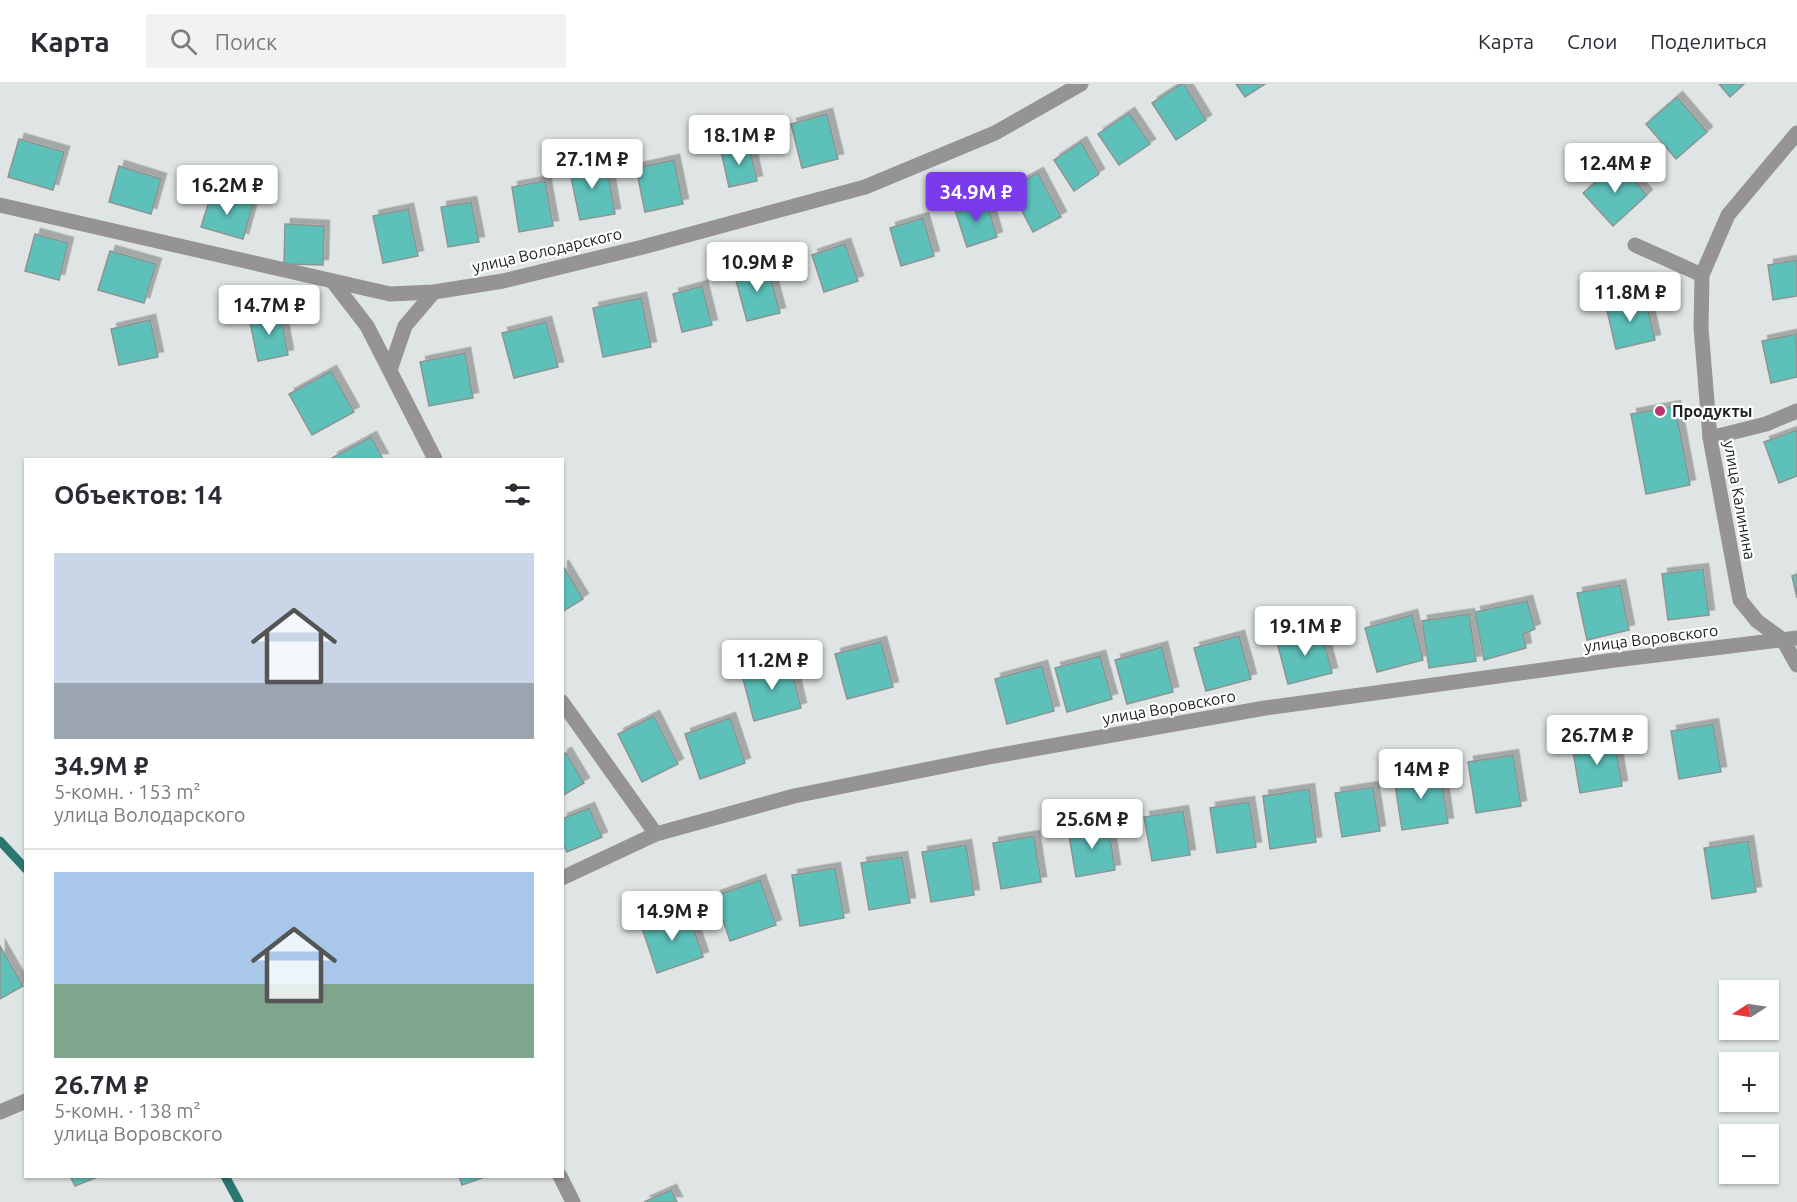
<!DOCTYPE html>
<html lang="ru">
<head>
<meta charset="utf-8">
<style>
	body { margin:0; font-family:Ubuntu,sans-serif; background:#f2f2f3; color:#2b2b33; height:100vh; display:flex; flex-direction:column; font-size:22px; white-space:nowrap }
	* { box-sizing:border-box; margin:0 }
	p { font-size:20px; color:#7c7c81 }
	.icon { flex:none; width:33px; height:33px; fill:none; stroke:currentColor; stroke-width:2; stroke-linecap:round; stroke-linejoin:round }
	.map { position:relative; flex:1; overflow:hidden }
	.side { position:absolute; left:24px; top:374px; width:540px; height:720px; display:flex; flex-direction:column; background:#fff; border-radius:0px; box-shadow:0 2px 4px #0004 }
	.side>* { flex:none }
	.needle { width:39px; rotate:258deg }
	.controls { position:absolute; left:1719px; top:896px; display:grid; gap:12px }
	.controls a { display:grid; place-items:center; width:60px; height:60px; border-radius:0px; background:#fff; box-shadow:0 2px 4px #0004; font-size:30px }
	.price { position:absolute; translate:-50% -51px; padding:0 14px; border-radius:6px; background:#fff; color:#222; font-size:20px; line-height:39px; filter:drop-shadow(0 2px 3px #0008) }
	.price::after { content:''; position:absolute; left:50%; top:36px; width:18px; height:14px; margin-left:-9px; background:inherit; clip-path:polygon(0 0,100% 0,50% 100%) }
	.price.active { background:#7c3aed; color:#fff }
	ul { padding:0; list-style:none }
	li { display:grid; align-content:center; gap:12px; height:318px; padding:0 30px }
	li+li { border-top:2px solid #e1e1e2 }
	li span { display:grid; place-items:center; height:186px; border-radius:0px; color:#555 }
	li>.icon { margin-inline-start:auto }
	span .icon { width:108px; height:108px; fill:#fffc; stroke-width:1 }
	li b { font-size:26px }
	h2 { display:flex; justify-content:space-between; align-items:center; height:72px; padding:0 30px; font-size:26px }
	header { display:flex; align-items:center; gap:36px; box-sizing:border-box; height:84px; padding:0 30px; background:#fff; border-bottom:2px solid #e1e1e2 }
	header strong { font-size:28px }
	nav { display:flex; gap:33px; margin-inline-start:auto; font-size:21px }
	.search { width:420px; height:54px; background:#f2f2f3; display:flex; align-items:center; gap:15px; box-sizing:border-box; padding:0 21px; border-radius:0px; color:#7c7c81; font-size:22px }
	.map>svg:first-child { display:block }
	.lines { fill:none; stroke-linecap:round; stroke-linejoin:round }
	.stream { stroke:#2c7672; stroke-width:9 }
	.building { fill:#5dc1ba; stroke:#8e9493; stroke-width:1.5; filter:url(#shadow) }
	.minor { stroke:#959393; stroke-width:15 }
	.poi-dot { fill:#be346f; stroke:#fff; stroke-width:2 }
	.labels { text-anchor:middle; stroke-width:4.5; stroke-linejoin:round; paint-order:stroke }
	.street-label { font-size:16px; fill:#1d1f1f; stroke:#fff }
	.poi-label { font-size:16px; font-weight:bold; fill:#1d1f1f; stroke:#fff; text-anchor:start }
</style>
</head>
<body>
<header>
<strong>Карта</strong>
<div class="search"><svg class="icon" aria-label="search" viewBox="0 0 24 24"><circle cx="10" cy="10" r="6"/><path d="M15 15l6 6"/></svg>Поиск</div>
<nav><a>Карта</a><a>Слои</a><a>Поделиться</a></nav>
</header>
<div class="map">
<svg width="1797" height="1118" viewBox="0 0 1797 1118">
	<defs>
		<filter id="shadow"><feDropShadow dx="5.5" dy="-5.5" stdDeviation="0" flood-color="#0004"/></filter>
	</defs>
	<rect width="100%" height="100%" fill="#dfe5e4"/>
	<g class="lines">
		<g class="stream">
			<path d="M0 757 26 785"/>
			<path d="M225 1092 239 1118"/>
		</g>
	</g>
	<g class="building">
		<path d="M1181 0H1184L1206 36 1176 56 1152 19Z"/>
		<path d="M1236 0H1265L1245 13Z"/>
		<path d="M1719 0H1744L1730 13Z"/>
		<path d="M1677 13 1707 48 1676 75 1646 40Z"/>
		<path d="M1129 29 1150 60 1119 81 1098 50Z"/>
		<path d="M827 30 838 75 802 84 791 40Z"/>
		<path d="M19 55 64 68 53 106 8 93Z"/>
		<path d="M1081 58 1099 90 1074 107 1054 76Z"/>
		<path d="M749 61 757 97 729 103 721 67Z"/>
		<path d="M674 76 683 120 645 128 636 84Z"/>
		<path d="M606 77 615 130 580 136 569 84Z"/>
		<path d="M1618 79 1647 111 1613 142 1583 109Z"/>
		<path d="M119 82 161 95 151 130 109 118Z"/>
		<path d="M1038 89 1061 133 1033 148 1010 104Z"/>
		<path d="M545 97 553 142 519 148 512 103Z"/>
		<path d="M212 108 253 120 243 155 201 143Z"/>
		<path d="M986 116 997 153 967 163 955 126Z"/>
		<path d="M471 118 479 158 448 163 441 123Z"/>
		<path d="M408 125 418 172 383 179 373 132Z"/>
		<path d="M923 134 934 172 901 182 890 144Z"/>
		<path d="M285 140 324 142 323 181 284 180Z"/>
		<path d="M35 150 68 159 59 196 25 187Z"/>
		<path d="M845 160 858 197 824 208 812 171Z"/>
		<path d="M110 167 156 180 144 219 98 206Z"/>
		<path d="M1797 176V212L1773 216 1768 181Z"/>
		<path d="M767 180 780 229 747 237 734 189Z"/>
		<path d="M702 202 712 241 682 248 673 210Z"/>
		<path d="M1645 213 1655 256 1616 265 1606 222Z"/>
		<path d="M641 214 651 263 603 273 593 224Z"/>
		<path d="M280 227 288 271 258 277 249 233Z"/>
		<path d="M150 236 158 273 119 281 111 245Z"/>
		<path d="M546 238 558 283 514 294 502 249Z"/>
		<path d="M1796 250 1797 293 1771 299 1762 257Z"/>
		<path d="M465 269 473 314 429 322 420 278Z"/>
		<path d="M331 287 354 328 312 351 289 310Z"/>
		<path d="M1675 322 1690 401 1646 410 1631 330Z"/>
		<path d="M1797 346V392L1779 399 1764 358Z"/>
		<path d="M371 353 383 375H332V374Z"/>
		<path d="M563 482 583 515 562 528V483Z"/>
		<path d="M1703 485 1709 531 1668 536 1662 490Z"/>
		<path d="M1797 490V514L1792 492Z"/>
		<path d="M1620 501 1629 546 1587 556 1577 509Z"/>
		<path d="M1527 517 1535 545 1523 550 1526 564 1484 576 1475 528Z"/>
		<path d="M1469 530 1476 577 1429 584 1422 537Z"/>
		<path d="M1412 531 1423 576 1377 588 1365 544Z"/>
		<path d="M1321 546 1332 589 1288 600 1277 558Z"/>
		<path d="M1239 552 1251 595 1206 607 1194 564Z"/>
		<path d="M881 558 893 603 847 615 835 570Z"/>
		<path d="M1162 563 1173 608 1127 620 1115 576Z"/>
		<path d="M1100 572 1112 615 1067 628 1055 584Z"/>
		<path d="M790 578 801 624 754 637 742 591Z"/>
		<path d="M1042 582 1054 627 1007 640 995 595Z"/>
		<path d="M654 632 678 680 642 698 618 650Z"/>
		<path d="M730 634 745 679 700 695 685 650Z"/>
		<path d="M1713 640 1721 688 1679 695 1671 647Z"/>
		<path d="M1614 654 1622 702 1580 709 1572 661Z"/>
		<path d="M566 669 584 699 562 712V671Z"/>
		<path d="M1513 671 1521 722 1476 729 1468 678Z"/>
		<path d="M1440 686 1448 739 1402 746 1394 694Z"/>
		<path d="M1373 703 1380 747 1342 753 1335 709Z"/>
		<path d="M1309 705 1316 758 1270 765 1263 712Z"/>
		<path d="M1249 718 1256 763 1217 769 1210 724Z"/>
		<path d="M589 724 602 753 567 768 562 758V735Z"/>
		<path d="M1183 727 1190 771 1152 777 1144 733Z"/>
		<path d="M1108 740 1115 786 1076 793 1068 746Z"/>
		<path d="M1034 752 1041 798 1001 805 993 759Z"/>
		<path d="M1748 757 1756 808 1712 815 1704 764Z"/>
		<path d="M966 761 974 811 931 818 922 768Z"/>
		<path d="M902 773 910 819 869 826 861 779Z"/>
		<path d="M835 784 844 834 800 842 792 791Z"/>
		<path d="M760 796 776 841 730 857 715 812Z"/>
		<path d="M688 828 703 873 657 889 642 844Z"/>
		<path d="M0 862 23 902 0 915Z"/>
		<path d="M70 1092H100L75 1102Z"/>
		<path d="M459 1092H488L462 1101Z"/>
		<path d="M671 1106 677 1118H644Z"/>
	</g>
	<g class="lines">
		<g class="minor">
			<path d="M1797 49 1728 131 1702 191 1701 244 1710 354 1740 516 1757 537 1783 556 1797 581"/>
			<path d="M0 121 390 210 434 208 503 197 643 163 865 103 995 49 1081 0"/>
			<path d="M1635 161 1702 191"/>
			<path d="M333 198 367 242 435 375"/>
			<path d="M390 286 405 242 434 208"/>
			<path d="M1710 354 1766 340 1797 327"/>
			<path d="M562 618 656 750"/>
			<path d="M562 794 656 750 794 712 989 673 1265 624 1615 576 1797 554"/>
			<path d="M0 1028 26 1017"/>
			<path d="M560 1092 573 1118"/>
		</g>
	</g>
	<circle class="poi-dot" cx="1660" cy="327" r="6"/>
	<g class="labels">
		<g class="street-label">
			<text transform="translate(547 166) rotate(-13)" y="6">улица Володарского</text>
			<text transform="translate(1740 416) rotate(80)" y="6">улица Калинина</text>
			<text transform="translate(1651 554) rotate(-7)" y="6">улица Воровского</text>
			<text transform="translate(1169 623) rotate(-10)" y="6">улица Воровского</text>
		</g>
		<g class="poi-label">
			<text x="1672" y="333">Продукты</text>
		</g>
	</g>
</svg>
<div class="controls">
<a><svg class="needle" viewBox="-14 -14 28 28"><path d="M0-13l5 13h-10z" fill="#e53935"/><path d="M0 13l5-13h-10z" fill="#7c7c81"/></svg></a>
<a>+</a>
<a>−</a>
</div>
<b class="price" style="left:739px;top:82px">18.1M ₽</b>
<b class="price" style="left:592px;top:106px">27.1M ₽</b>
<b class="price" style="left:1615px;top:110px">12.4M ₽</b>
<b class="price" style="left:227px;top:132px">16.2M ₽</b>
<b class="price active" style="left:976px;top:139px">34.9M ₽</b>
<b class="price" style="left:757px;top:209px">10.9M ₽</b>
<b class="price" style="left:1630px;top:239px">11.8M ₽</b>
<b class="price" style="left:269px;top:252px">14.7M ₽</b>
<b class="price" style="left:1305px;top:573px">19.1M ₽</b>
<b class="price" style="left:772px;top:607px">11.2M ₽</b>
<b class="price" style="left:1597px;top:682px">26.7M ₽</b>
<b class="price" style="left:1421px;top:716px">14M ₽</b>
<b class="price" style="left:1092px;top:766px">25.6M ₽</b>
<b class="price" style="left:672px;top:858px">14.9M ₽</b>
<section class="side">
<h2>Объектов: 14<svg class="icon" aria-label="filters" viewBox="0 0 24 24"><path d="M4 7h16M4 17h16"/><circle cx="9" cy="7" r="2"/><circle cx="15" cy="17" r="2"/></svg></h2>
<ul>
<li><span style="background:linear-gradient(#c9d6e8 70%,#9aa5b1 0)"><svg class="icon" aria-label="home" viewBox="0 0 24 24"><path d="M3 11l9-7 9 7M6 9v11h12V9"/></svg></span><div><b>34.9M ₽</b><p>5-комн. · 153 m²</p><p>улица Володарского</p></div></li>
<li><span style="background:linear-gradient(#a9c7e8 60%,#7fa58c 0)"><svg class="icon" aria-label="home" viewBox="0 0 24 24"><path d="M3 11l9-7 9 7M6 9v11h12V9"/></svg></span><div><b>26.7M ₽</b><p>5-комн. · 138 m²</p><p>улица Воровского</p></div></li>
</ul>
</section>
</div>
</body>
</html>
